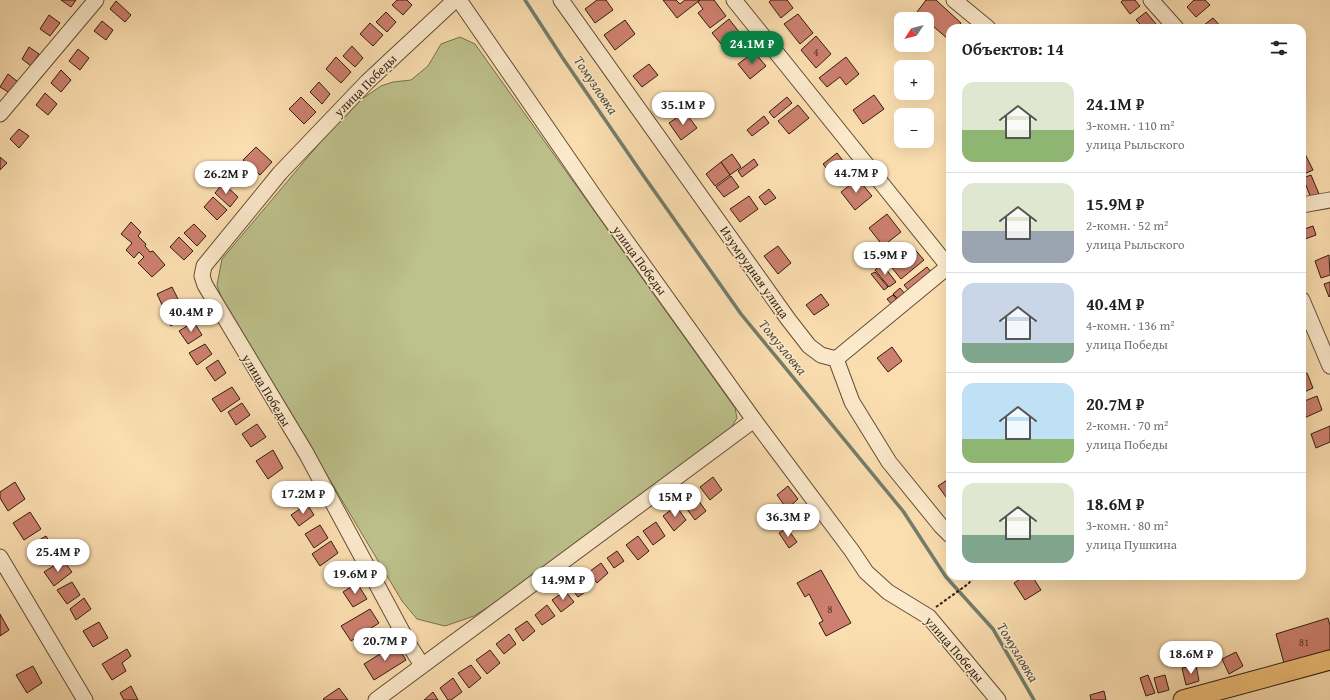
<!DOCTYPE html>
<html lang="ru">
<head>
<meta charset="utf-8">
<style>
	body { margin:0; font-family:"Gentium Book Plus",serif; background:#f6f6f6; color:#202124; height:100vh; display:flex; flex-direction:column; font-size:15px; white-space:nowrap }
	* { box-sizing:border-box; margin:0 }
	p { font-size:13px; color:#757577 }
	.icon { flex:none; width:22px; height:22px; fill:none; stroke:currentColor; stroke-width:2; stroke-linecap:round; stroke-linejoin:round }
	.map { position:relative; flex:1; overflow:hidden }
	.panel { position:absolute; left:946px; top:24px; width:360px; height:556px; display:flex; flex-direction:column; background:#fff; border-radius:12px; box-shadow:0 4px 16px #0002 }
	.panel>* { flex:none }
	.needle { width:26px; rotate:234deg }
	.tools { position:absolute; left:894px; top:12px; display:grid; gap:8px }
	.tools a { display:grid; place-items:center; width:40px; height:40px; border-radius:8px; background:#fff; box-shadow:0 4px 16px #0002; font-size:20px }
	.price { position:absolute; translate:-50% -34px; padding:0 9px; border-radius:14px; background:#fff; color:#222; font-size:13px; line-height:26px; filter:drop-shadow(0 1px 2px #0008) }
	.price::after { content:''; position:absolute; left:50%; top:24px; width:12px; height:9px; margin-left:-6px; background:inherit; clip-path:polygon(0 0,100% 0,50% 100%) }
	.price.on { background:#0b8043; color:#fff }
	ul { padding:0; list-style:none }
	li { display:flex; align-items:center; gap:12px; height:100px; padding:0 16px }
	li+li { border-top:1px solid #e0e0e0 }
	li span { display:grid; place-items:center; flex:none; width:112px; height:80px; border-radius:12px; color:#555 }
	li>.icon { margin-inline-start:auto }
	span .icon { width:48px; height:48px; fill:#fffc; stroke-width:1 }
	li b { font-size:17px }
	h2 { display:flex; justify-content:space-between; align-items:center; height:48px; padding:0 16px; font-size:17px }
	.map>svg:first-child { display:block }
	.green { fill:#bdc18c; stroke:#77704d }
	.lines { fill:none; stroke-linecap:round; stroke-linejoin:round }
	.stream { stroke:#737d6b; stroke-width:3.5 }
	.building { fill:#cd806f; stroke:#311e0e }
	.minor-casing { stroke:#644e36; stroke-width:17 }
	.major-casing { stroke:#311e0e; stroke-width:21 }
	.path { stroke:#311e0e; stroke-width:2; stroke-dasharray:3 2; stroke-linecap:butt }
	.minor { stroke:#fceacc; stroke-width:15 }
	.major { stroke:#eebf78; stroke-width:19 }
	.labels { text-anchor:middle; stroke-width:3; stroke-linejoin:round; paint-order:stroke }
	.number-label { font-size:11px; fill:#583626 }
	.street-label { font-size:13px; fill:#311e0e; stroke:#fceacc }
	.water-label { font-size:14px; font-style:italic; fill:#524d3c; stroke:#fceacc }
</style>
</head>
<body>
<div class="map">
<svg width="1330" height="700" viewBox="0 0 1330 700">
	<rect width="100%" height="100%" fill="#fbdeb0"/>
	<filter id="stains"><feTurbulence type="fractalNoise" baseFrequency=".005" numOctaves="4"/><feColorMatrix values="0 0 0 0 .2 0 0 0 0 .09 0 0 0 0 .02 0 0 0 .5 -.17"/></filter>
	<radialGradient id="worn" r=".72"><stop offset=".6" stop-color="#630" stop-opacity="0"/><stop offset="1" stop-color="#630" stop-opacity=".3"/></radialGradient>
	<path class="green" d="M460 37 475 44 735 408 737 418 731 428 499 600 474 616 445 626 417 619 402 601 222 299 217 285 222 259 350 107 381 86 393 82 411 80 428 66 441 44Z"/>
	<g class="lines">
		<path class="stream" d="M525 0 562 57 643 175 741 314 903 511 946 577 993 629 1034 700"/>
	</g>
	<g class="building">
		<path d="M61 0H76L71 7Z"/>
		<path d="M397 0H407L412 5 403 15 392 5Z"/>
		<path d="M597 0H606L613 10 595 23 585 9Z"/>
		<path d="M663 0H676L680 4 685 0H700L677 18Z"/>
		<path d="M700 0H714L726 16 710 28 698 13 703 9 698 2Z"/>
		<path d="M771 0H787L793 8 781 18 769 2Z"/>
		<path d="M926 0H936L961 23 957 28H950V36L948 39 927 21V19H925L917 12Z"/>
		<path d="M1123 0H1135L1140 6 1130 14 1121 2Z"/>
		<path d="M1194 0H1205L1210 5 1196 17 1187 7Z"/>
		<path d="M116 1 131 15 125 22 110 9Z"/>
		<path d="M386 12 396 22 387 32 376 22Z"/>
		<path d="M1146 12 1156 24 1150 28H1144L1136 20Z"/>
		<path d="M798 14 813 33 800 44 784 24Z"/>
		<path d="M49 15 60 23 50 36 40 29Z"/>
		<path d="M1213 18 1222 28H1207L1204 25Z"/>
		<path d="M729 19 743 37 726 50 712 33Z"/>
		<path d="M625 20 635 34 615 50 604 35Z"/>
		<path d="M102 21 113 30 106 40 94 31Z"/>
		<path d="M370 23 383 35 373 46 360 34Z"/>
		<path d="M816 36 831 54 816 68 801 50Z"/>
		<path d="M352 46 363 58 355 67 343 56Z"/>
		<path d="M29 47 39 54 31 66 22 59Z"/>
		<path d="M78 49 89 58 80 70 69 61Z"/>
		<path d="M754 52 766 66 750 79 738 64Z"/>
		<path d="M336 57 351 72 341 83 326 69Z"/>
		<path d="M846 57 859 74 846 85 840 77 827 87 819 78Z"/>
		<path d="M649 64 658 75 642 87 633 76Z"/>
		<path d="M61 70 71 80 61 92 51 83Z"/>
		<path d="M8 74 18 82 10 93 0 87Z"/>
		<path d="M319 82 330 94 322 104 310 92Z"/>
		<path d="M45 93 57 104 48 115 36 105Z"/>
		<path d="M874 95 884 109 863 124 853 110Z"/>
		<path d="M301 97 316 112 304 124 289 109Z"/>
		<path d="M787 97 792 103 774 118 769 112Z"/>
		<path d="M684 101 688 107 677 115 673 109Z"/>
		<path d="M798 105 809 118 789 134 778 121Z"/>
		<path d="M685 112 697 128 681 140 669 123Z"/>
		<path d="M764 116 769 123 752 136 747 130Z"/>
		<path d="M19 129 29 136 19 148 10 139Z"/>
		<path d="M256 147 272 162 260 175 243 160Z"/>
		<path d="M837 153 851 171 837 182 823 164Z"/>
		<path d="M732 154 741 167 730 175 721 162Z"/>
		<path d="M1305 154 1313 170 1302 175V156Z"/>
		<path d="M0 157 7 163 0 170Z"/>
		<path d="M754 159 758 165 742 177 738 171Z"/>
		<path d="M721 162 730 175 715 186 706 174Z"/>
		<path d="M1311 175 1319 194 1311 198 1303 178Z"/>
		<path d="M731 176 739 187 724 197 716 187Z"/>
		<path d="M858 179 872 196 855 210 841 192Z"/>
		<path d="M223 183 238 197 230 207 215 193Z"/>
		<path d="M769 189 776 198 765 205 759 197Z"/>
		<path d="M749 196 758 209 740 222 730 209Z"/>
		<path d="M213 197 227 210 217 220 204 207Z"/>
		<path d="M887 214 901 232 883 246 869 228Z"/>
		<path d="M131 222 141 232 138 236 146 244 145 246 150 252 153 251 165 265 152 277 138 263 144 257 139 252 134 258 126 250 132 243 121 234Z"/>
		<path d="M194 224 206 236 197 246 184 233Z"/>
		<path d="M1313 226 1316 235 1305 239 1302 230Z"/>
		<path d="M179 237 193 251 184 260 170 247Z"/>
		<path d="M911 245 924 260 901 279 888 263Z"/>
		<path d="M778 246 791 263 778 274 764 256Z"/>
		<path d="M1329 255 1330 275 1321 278 1315 261Z"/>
		<path d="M882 264 896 282 889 287 875 270Z"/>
		<path d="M927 267 932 273 909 291 904 285Z"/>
		<path d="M875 272 888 287 884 290 871 274Z"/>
		<path d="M1330 282V296L1329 297 1324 284Z"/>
		<path d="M172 287 178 299 163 307 157 294Z"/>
		<path d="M900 288 906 295 899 300 893 294Z"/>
		<path d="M821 294 829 305 814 315 806 305Z"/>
		<path d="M893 295 898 301 892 305 887 299Z"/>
		<path d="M180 303 187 315 171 326 163 314Z"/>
		<path d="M194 322 202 335 188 344 179 331Z"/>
		<path d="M205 344 212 354 197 365 189 353Z"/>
		<path d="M892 347 902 361 888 372 877 358Z"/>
		<path d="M218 360 226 373 215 381 206 368Z"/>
		<path d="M1307 373 1313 388 1302 393V375Z"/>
		<path d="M232 387 240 399 221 412 212 399Z"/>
		<path d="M1317 396 1322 410 1302 419V402Z"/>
		<path d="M242 403 250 415 236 425 228 412Z"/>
		<path d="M257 424 266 437 251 447 242 434Z"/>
		<path d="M1330 426V442L1316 448 1311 434Z"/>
		<path d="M273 450 283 468 268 479 256 461Z"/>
		<path d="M713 477 722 490 710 500 700 487Z"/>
		<path d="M950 478V501H949L938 486Z"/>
		<path d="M291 481 299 494 285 503 277 490Z"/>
		<path d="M15 482 25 499 8 511 0 498V492Z"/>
		<path d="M788 486 798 499 787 509 777 495Z"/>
		<path d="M693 493 706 511 695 520 681 501Z"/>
		<path d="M307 504 314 515 299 526 291 515Z"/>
		<path d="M676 506 686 520 674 531 663 516Z"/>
		<path d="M30 512 41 529 24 540 13 523Z"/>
		<path d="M656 522 665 536 653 545 643 531Z"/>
		<path d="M320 525 328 538 314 548 305 534Z"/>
		<path d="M787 528 797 542 789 548 779 533Z"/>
		<path d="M46 536 55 552 39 563 29 546Z"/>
		<path d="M638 536 649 551 638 560 626 545Z"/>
		<path d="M331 541 338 553 320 566 312 554Z"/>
		<path d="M617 551 624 561 614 568 607 558Z"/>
		<path d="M63 560 72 572 54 586 44 572Z"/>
		<path d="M343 563 351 577 340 584 331 571Z"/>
		<path d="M601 563 608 573 597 583 589 572Z"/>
		<path d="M821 570 851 623 826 636 819 623 823 621 809 594 805 597 797 583Z"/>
		<path d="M1025 576H1032L1041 590 1025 600 1014 583Z"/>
		<path d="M583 577 591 588 578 597 570 587Z"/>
		<path d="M72 582 80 595 67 604 57 590Z"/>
		<path d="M357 583 367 599 353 607 343 592Z"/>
		<path d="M565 591 574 602 561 612 552 600Z"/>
		<path d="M84 598 91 609 76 620 70 609Z"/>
		<path d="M547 605 555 616 542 625 535 615Z"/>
		<path d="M370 609 379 623 351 641 341 626Z"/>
		<path d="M0 614 9 630 0 636Z"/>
		<path d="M1328 618 1330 625V650L1284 663 1276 634Z"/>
		<path d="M527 621 535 631 523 641 515 629Z"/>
		<path d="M99 622 108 638 93 647 83 631Z"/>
		<path d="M509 634 516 644 504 654 496 644Z"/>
		<path d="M396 644 406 660 374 680 364 664Z"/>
		<path d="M127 649 131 656 122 663 126 671 112 680 102 664Z"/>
		<path d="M490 650 500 663 487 674 476 660Z"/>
		<path d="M1236 652 1243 666 1229 674 1222 659Z"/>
		<path d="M471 665 481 678 469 688 458 673Z"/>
		<path d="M1196 665 1199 681 1186 685 1182 668Z"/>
		<path d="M33 666 42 683 27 693 16 675Z"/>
		<path d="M1148 675 1155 693 1146 696 1140 678Z"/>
		<path d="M1165 675 1169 690 1158 693 1154 678Z"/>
		<path d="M453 678 462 692 451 700H448L440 688Z"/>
		<path d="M131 686 138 700H124L120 693Z"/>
		<path d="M339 688 348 700H324L323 699Z"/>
		<path d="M1104 691 1106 700H1091L1090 695Z"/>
		<path d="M433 692 438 700H424Z"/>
	</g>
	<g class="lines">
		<g class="minor-casing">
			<g id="minor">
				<path d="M459 0 601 206 754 420 852 551 866 572 888 592 929 617 998 700"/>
				<path d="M561 0 788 319 809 346 821 355 836 359 852 402 889 462 941 526 950 535"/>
				<path d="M734 0 948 266"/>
				<path d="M954 0 988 28"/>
				<path d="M1151 0 1176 28"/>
				<path d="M0 114 96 0"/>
				<path d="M1302 205 1330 200"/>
				<path d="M1302 300 1330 366"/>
				<path d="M836 359 950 265"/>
				<path d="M0 557 85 700"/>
				<path d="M422 665 411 648 306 453 205 285 202 276 204 266 280 173 367 82 455 0"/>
				<path d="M376 700 754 420"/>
			</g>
		</g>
		<g class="major-casing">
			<path id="major" d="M1183 700 1330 660"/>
		</g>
		<path class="path" d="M936 607 968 584 975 576"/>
		<use href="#minor" class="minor"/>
		<use href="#major" class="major"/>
	</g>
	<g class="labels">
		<g class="number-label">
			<text x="816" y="56">4</text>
			<text x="830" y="613">8</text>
			<text x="1304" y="646">81</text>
		</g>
		<g class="street-label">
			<text transform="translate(365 85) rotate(-45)" y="5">улица Победы</text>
			<text transform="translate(640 260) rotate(54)" y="5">улица Победы</text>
			<text transform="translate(755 272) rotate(55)" y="5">Изумрудная улица</text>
			<text transform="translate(267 390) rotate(59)" y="5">улица Победы</text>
			<text transform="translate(955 649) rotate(49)" y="5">улица Победы</text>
		</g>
		<g class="water-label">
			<text transform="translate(596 85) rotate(56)" y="5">Томузловка</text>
			<text transform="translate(783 347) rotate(51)" y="5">Томузловка</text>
			<text transform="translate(1018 652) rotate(59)" y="5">Томузловка</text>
		</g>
	</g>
	<rect width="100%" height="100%" filter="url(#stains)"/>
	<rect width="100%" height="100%" fill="url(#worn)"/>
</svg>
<div class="tools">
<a><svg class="needle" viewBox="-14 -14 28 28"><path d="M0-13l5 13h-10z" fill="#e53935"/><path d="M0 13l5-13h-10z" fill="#757577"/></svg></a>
<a>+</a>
<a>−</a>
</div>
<b class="price on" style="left:752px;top:65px">24.1M ₽</b>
<b class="price" style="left:683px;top:126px">35.1M ₽</b>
<b class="price" style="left:856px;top:194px">44.7M ₽</b>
<b class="price" style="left:226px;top:195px">26.2M ₽</b>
<b class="price" style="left:885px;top:276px">15.9M ₽</b>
<b class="price" style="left:191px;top:333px">40.4M ₽</b>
<b class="price" style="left:303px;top:515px">17.2M ₽</b>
<b class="price" style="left:675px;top:518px">15M ₽</b>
<b class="price" style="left:788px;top:538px">36.3M ₽</b>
<b class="price" style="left:58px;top:573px">25.4M ₽</b>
<b class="price" style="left:355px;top:595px">19.6M ₽</b>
<b class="price" style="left:563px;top:601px">14.9M ₽</b>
<b class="price" style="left:385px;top:662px">20.7M ₽</b>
<b class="price" style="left:1191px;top:675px">18.6M ₽</b>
<section class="panel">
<h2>Объектов: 14<svg class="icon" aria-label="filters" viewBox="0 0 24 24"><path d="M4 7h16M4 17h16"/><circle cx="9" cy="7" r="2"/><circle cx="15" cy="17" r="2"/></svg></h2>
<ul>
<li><span style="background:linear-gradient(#dfe7d0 60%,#8fb573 0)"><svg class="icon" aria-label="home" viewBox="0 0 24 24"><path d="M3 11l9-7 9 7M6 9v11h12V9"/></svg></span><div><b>24.1M ₽</b><p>3-комн. · 110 m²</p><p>улица Рыльского</p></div></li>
<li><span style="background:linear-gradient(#dfe7d0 60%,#9aa5b1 0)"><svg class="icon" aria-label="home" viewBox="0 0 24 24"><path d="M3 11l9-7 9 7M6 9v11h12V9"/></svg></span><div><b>15.9M ₽</b><p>2-комн. · 52 m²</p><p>улица Рыльского</p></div></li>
<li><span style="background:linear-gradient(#c9d6e8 75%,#7fa58c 0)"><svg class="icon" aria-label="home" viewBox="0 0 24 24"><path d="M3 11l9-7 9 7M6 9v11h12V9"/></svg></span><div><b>40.4M ₽</b><p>4-комн. · 136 m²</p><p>улица Победы</p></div></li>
<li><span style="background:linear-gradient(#bfe0f5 70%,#8fb573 0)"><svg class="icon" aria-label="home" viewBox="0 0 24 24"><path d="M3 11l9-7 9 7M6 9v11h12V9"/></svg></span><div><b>20.7M ₽</b><p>2-комн. · 70 m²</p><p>улица Победы</p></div></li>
<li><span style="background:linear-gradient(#dfe7d0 65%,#7fa58c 0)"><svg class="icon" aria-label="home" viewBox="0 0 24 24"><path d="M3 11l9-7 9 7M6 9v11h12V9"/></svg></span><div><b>18.6M ₽</b><p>3-комн. · 80 m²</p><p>улица Пушкина</p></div></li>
</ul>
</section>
</div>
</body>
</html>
